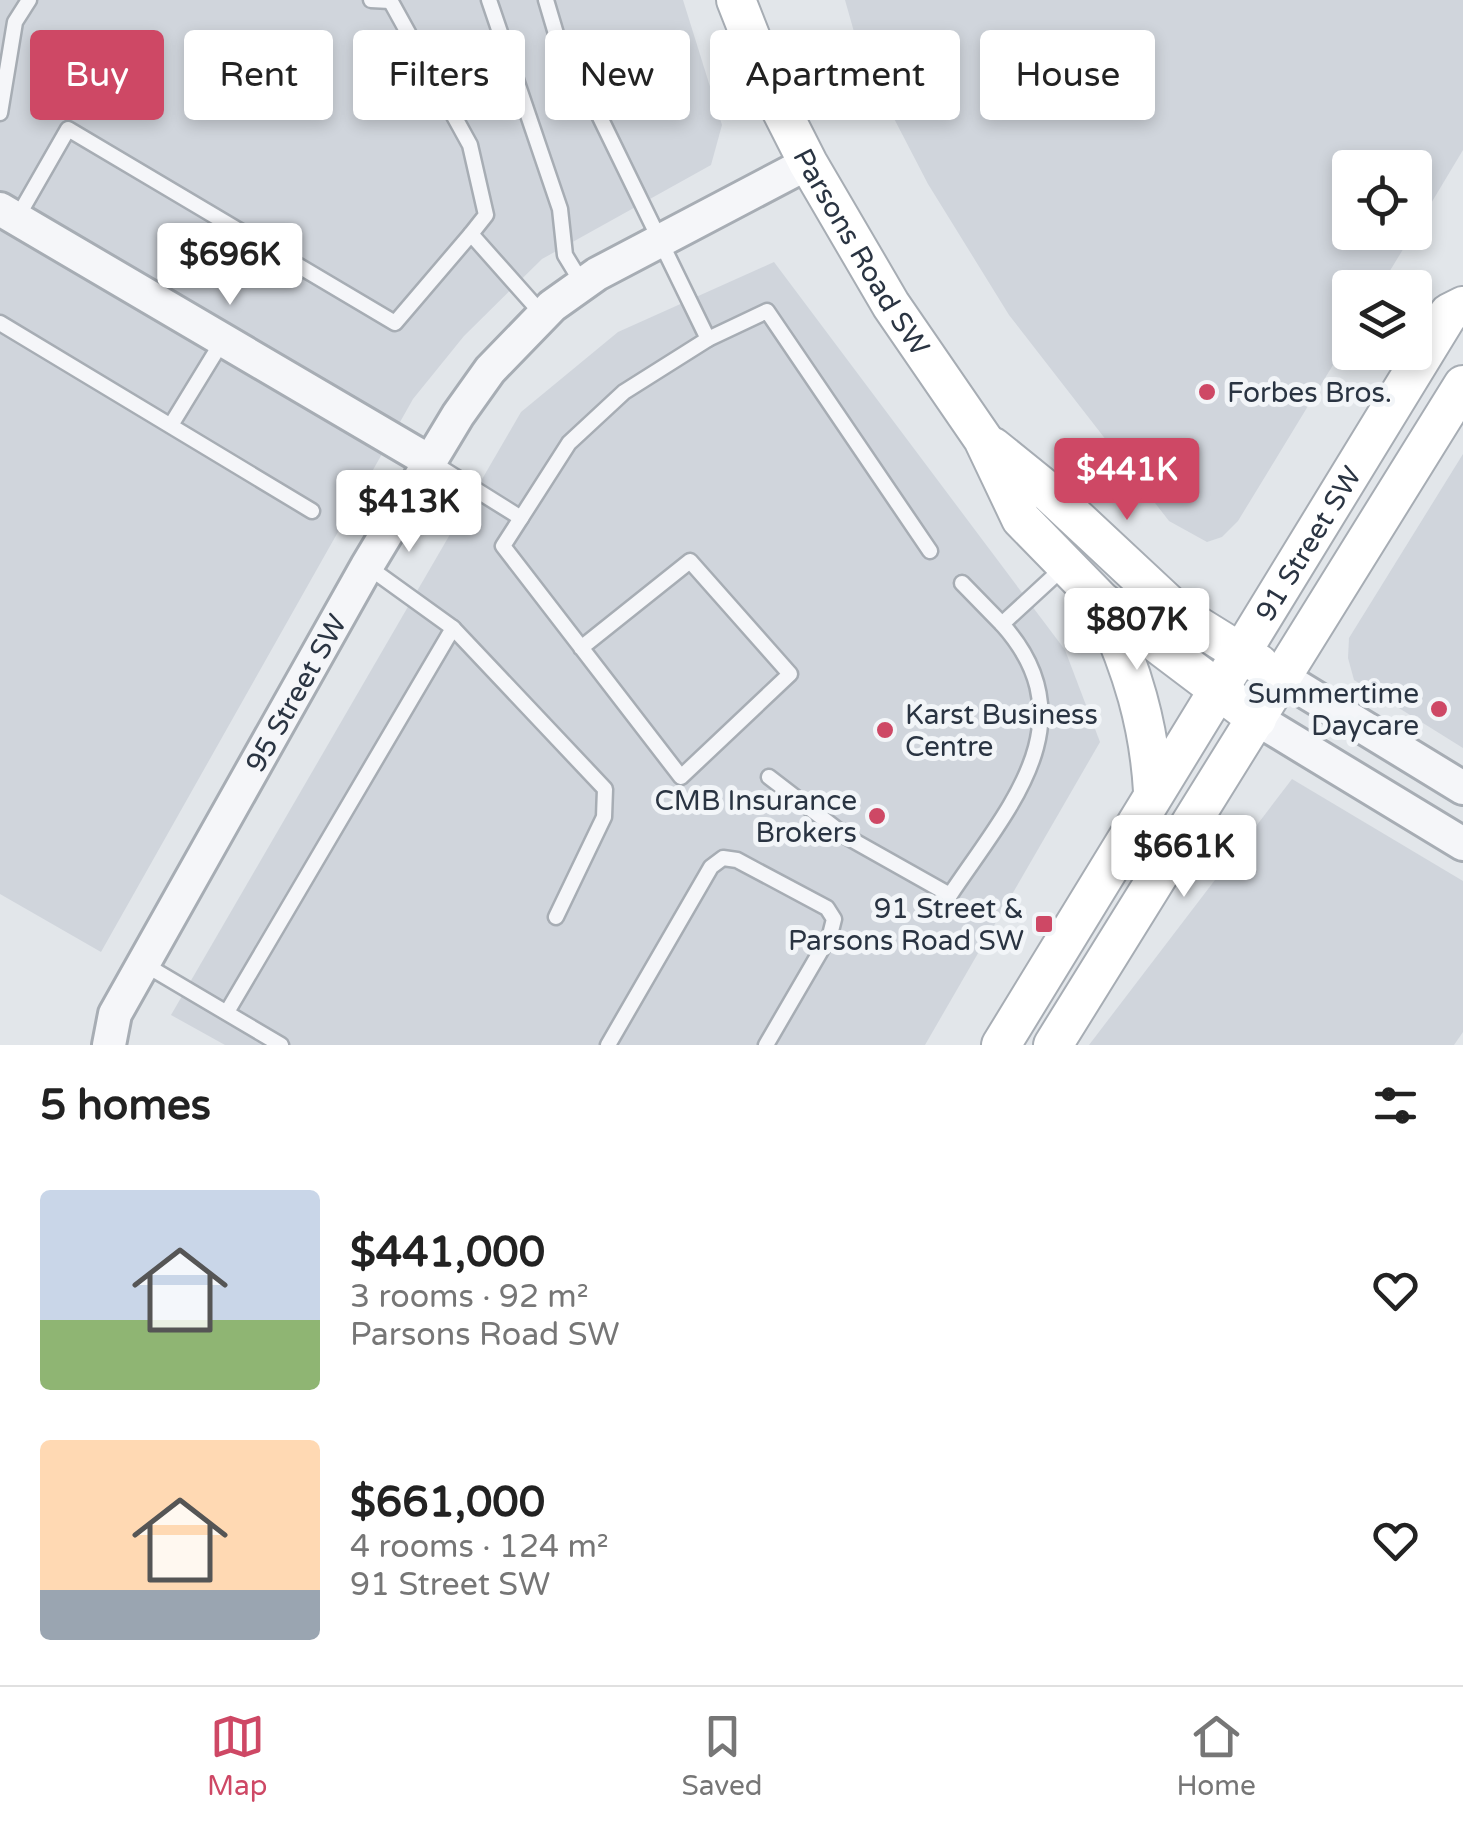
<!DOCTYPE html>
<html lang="en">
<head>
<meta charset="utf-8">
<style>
	body { margin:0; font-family:"Varela Round",sans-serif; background:#f6f6f6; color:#222; height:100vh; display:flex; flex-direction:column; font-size:38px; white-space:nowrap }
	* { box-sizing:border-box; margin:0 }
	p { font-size:32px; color:#767676 }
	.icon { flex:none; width:55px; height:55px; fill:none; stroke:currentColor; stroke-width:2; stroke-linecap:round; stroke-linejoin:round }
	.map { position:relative; height:1045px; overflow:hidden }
	.sheet { display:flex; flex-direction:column; background:#fff; flex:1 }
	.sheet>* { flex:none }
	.guide { position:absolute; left:30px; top:30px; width:1405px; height:90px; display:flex; gap:20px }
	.fabs { position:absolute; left:1332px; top:150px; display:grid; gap:20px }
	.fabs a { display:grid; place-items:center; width:100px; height:100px; border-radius:10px; background:#fff; box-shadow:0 5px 15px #0003; font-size:50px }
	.price { position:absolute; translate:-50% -85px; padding:0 22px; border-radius:10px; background:#fff; color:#222; font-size:32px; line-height:65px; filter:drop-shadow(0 2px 5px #0008) }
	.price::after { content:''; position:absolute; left:50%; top:60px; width:30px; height:22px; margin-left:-15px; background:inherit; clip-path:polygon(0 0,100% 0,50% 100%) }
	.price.active { background:#ce4865; color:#fff }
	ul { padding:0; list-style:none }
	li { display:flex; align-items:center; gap:30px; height:250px; padding:0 40px }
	li span { display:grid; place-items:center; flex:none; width:280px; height:200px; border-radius:10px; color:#555 }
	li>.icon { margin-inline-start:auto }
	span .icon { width:120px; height:120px; fill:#fffc; stroke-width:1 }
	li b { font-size:42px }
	h2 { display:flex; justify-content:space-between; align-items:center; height:120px; padding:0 40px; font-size:42px }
	.chip { padding:0 35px; border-radius:10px; background:#fff; box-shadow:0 5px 15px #0003; font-size:35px; line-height:90px }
	.chip.active { background:#ce4865; color:#fff }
	.tab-bar { display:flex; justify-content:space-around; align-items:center; height:140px; border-top:2px solid #e0e0e0; background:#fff; font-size:28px; color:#767676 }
	.tab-bar a { display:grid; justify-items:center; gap:5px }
	.tab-bar .active { color:#ce4865 }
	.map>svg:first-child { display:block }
	.built { fill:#d0d5dc }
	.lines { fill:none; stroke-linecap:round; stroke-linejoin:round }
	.service-casing { stroke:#a7adb4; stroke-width:19 }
	.tertiary-casing { stroke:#a7adb4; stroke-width:38 }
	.secondary-casing { stroke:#a7adb4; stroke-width:42 }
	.service { stroke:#f5f6f9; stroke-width:14 }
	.tertiary { stroke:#f5f6f9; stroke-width:32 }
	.secondary { stroke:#fff; stroke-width:38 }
	.poi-dot { fill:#ce4865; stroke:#f2f5f8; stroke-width:4 }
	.labels { text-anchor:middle; stroke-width:10; stroke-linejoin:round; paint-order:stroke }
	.street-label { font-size:28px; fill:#2a3442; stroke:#f2f5f8 }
	.poi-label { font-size:28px; fill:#2a3442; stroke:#f2f5f8; text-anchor:end }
</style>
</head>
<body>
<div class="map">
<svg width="1463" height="1045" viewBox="0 0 1463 1045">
	<rect width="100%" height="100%" fill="#e2e6ea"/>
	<g class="built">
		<path d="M0 0H683L722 125 711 165 542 259 464 336 413 399 101 952 0 894Z"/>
		<path d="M845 0H1463V150L1415 230V168H1350V232L1413 233 1380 287 1350 288V337L1238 521 1222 537 1207 542 1169 521 1009 315 928 184 860 53Z"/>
		<path d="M774 262 1065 650 1100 742 925 1045H225L171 1015 521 412 618 332Z"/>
		<path d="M1463 454V748L1354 680 1348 658 1349 638Z"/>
		<path d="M1292 779 1463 881V1032L1454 1045H1089Z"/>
	</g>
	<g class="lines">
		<g class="service-casing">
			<g id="service">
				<path d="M371 0 390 1"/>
				<path d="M390 0 470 145 486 215 471 234 543 315"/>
				<path d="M489 0 560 209 565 255 582 283"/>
				<path d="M0 113 15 22 29 0"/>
				<path d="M17 218 68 129 395 323 471 234"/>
				<path d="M0 323 312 511"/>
				<path d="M708 339 767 311 930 551"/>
				<path d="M171 425 223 340"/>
				<path d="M430 461 521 518 569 443 624 392 708 339 596 109 578 108 546 0"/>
				<path d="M521 518 503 546 681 777 790 674 690 561 581 648"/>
				<path d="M962 583 1002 624"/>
				<path d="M453 628 605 789 604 817 556 917"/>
				<path d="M769 777 847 837 950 895C1008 808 1090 722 1002 624L1065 566"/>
				<path d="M144 964 281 1045"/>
				<path d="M227 1012 453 628 367 566"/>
				<path d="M608 1045 711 867 723 858 737 860 827 908 834 919 830 935 766 1045"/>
			</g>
		</g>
		<g class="tertiary-casing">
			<g id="tertiary">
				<path d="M0 209 429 461"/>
				<path d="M1283 678 1463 788"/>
				<path d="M1257 719 1463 844"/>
				<path id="s1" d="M109 1045 115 1014 367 566 458 415 490 370 552 306 597 274 808 163"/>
			</g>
		</g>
		<g class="secondary-casing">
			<g id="secondary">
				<path id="s2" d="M736 0 773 94 808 163 891 305 983 439 1021 519 1101 601 1257 719"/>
				<path d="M993 447 1045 489 1180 615 1259 664"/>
				<path d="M1104 608C1132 669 1149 724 1153 791"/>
				<path id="s3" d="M1001 1045 1449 313 1463 306"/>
				<path d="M1053 1045 1463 385"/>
			</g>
		</g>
		<use href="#service" class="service"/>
		<use href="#tertiary" class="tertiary"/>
		<use href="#secondary" class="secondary"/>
	</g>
	<g class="poi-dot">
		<circle cx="1207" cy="392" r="10"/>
		<circle cx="1439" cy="709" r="10"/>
		<circle cx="885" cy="730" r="10"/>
		<circle cx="877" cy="816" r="10"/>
		<rect x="1034" y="914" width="20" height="20" rx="5"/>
	</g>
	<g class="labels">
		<g class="street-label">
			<text dy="10" stroke="none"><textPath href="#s2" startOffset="282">Parsons Road SW</textPath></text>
			<text dy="10" stroke="none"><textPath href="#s3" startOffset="588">91 Street SW</textPath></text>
			<text dy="10" stroke="none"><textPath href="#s1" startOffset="400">95 Street SW</textPath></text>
		</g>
		<g class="poi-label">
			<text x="1227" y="402" text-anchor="start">Forbes Bros.</text>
			<text x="1419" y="703">Summertime<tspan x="1419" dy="32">Daycare</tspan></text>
			<text x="905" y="724" text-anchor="start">Karst Business<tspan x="905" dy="32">Centre</tspan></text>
			<text x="857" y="810">CMB Insurance<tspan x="857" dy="32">Brokers</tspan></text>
			<text x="1024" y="918">91 Street &amp;<tspan x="1024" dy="32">Parsons Road SW</tspan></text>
		</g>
	</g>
</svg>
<div class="fabs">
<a><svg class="icon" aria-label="locate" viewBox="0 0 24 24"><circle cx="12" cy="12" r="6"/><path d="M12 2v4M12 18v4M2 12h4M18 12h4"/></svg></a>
<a><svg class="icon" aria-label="layers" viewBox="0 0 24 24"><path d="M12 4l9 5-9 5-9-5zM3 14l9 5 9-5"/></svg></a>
</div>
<b class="price" style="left:230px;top:308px">$696K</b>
<b class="price active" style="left:1127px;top:523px">$441K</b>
<b class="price" style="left:409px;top:555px">$413K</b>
<b class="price" style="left:1137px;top:673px">$807K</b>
<b class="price" style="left:1184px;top:900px">$661K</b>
<div class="guide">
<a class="chip active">Buy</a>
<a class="chip">Rent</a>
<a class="chip">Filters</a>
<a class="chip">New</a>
<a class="chip">Apartment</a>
<a class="chip">House</a>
</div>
</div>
<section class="sheet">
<h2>5 homes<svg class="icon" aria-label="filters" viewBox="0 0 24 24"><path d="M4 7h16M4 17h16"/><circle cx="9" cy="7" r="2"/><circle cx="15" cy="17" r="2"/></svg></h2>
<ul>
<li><span style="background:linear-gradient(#c9d6e8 65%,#8fb573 0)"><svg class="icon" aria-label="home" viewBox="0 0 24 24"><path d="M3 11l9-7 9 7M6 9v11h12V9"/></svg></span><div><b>$441,000</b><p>3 rooms · 92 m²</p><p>Parsons Road SW</p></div><svg class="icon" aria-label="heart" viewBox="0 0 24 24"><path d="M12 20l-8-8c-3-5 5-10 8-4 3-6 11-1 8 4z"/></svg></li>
<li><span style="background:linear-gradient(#ffd9b3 75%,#9aa5b1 0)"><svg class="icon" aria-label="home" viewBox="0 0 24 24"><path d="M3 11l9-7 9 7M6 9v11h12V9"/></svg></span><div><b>$661,000</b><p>4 rooms · 124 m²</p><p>91 Street SW</p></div><svg class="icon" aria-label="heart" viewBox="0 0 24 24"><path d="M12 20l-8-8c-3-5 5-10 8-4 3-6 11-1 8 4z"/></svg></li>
</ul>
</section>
<nav class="tab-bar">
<a class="active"><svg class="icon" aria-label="map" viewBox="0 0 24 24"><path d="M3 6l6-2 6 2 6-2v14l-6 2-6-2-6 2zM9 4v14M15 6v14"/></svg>Map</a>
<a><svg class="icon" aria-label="saved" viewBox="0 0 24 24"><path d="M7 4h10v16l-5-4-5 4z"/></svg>Saved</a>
<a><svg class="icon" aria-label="home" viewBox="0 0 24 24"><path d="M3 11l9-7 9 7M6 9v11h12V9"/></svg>Home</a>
</nav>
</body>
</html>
